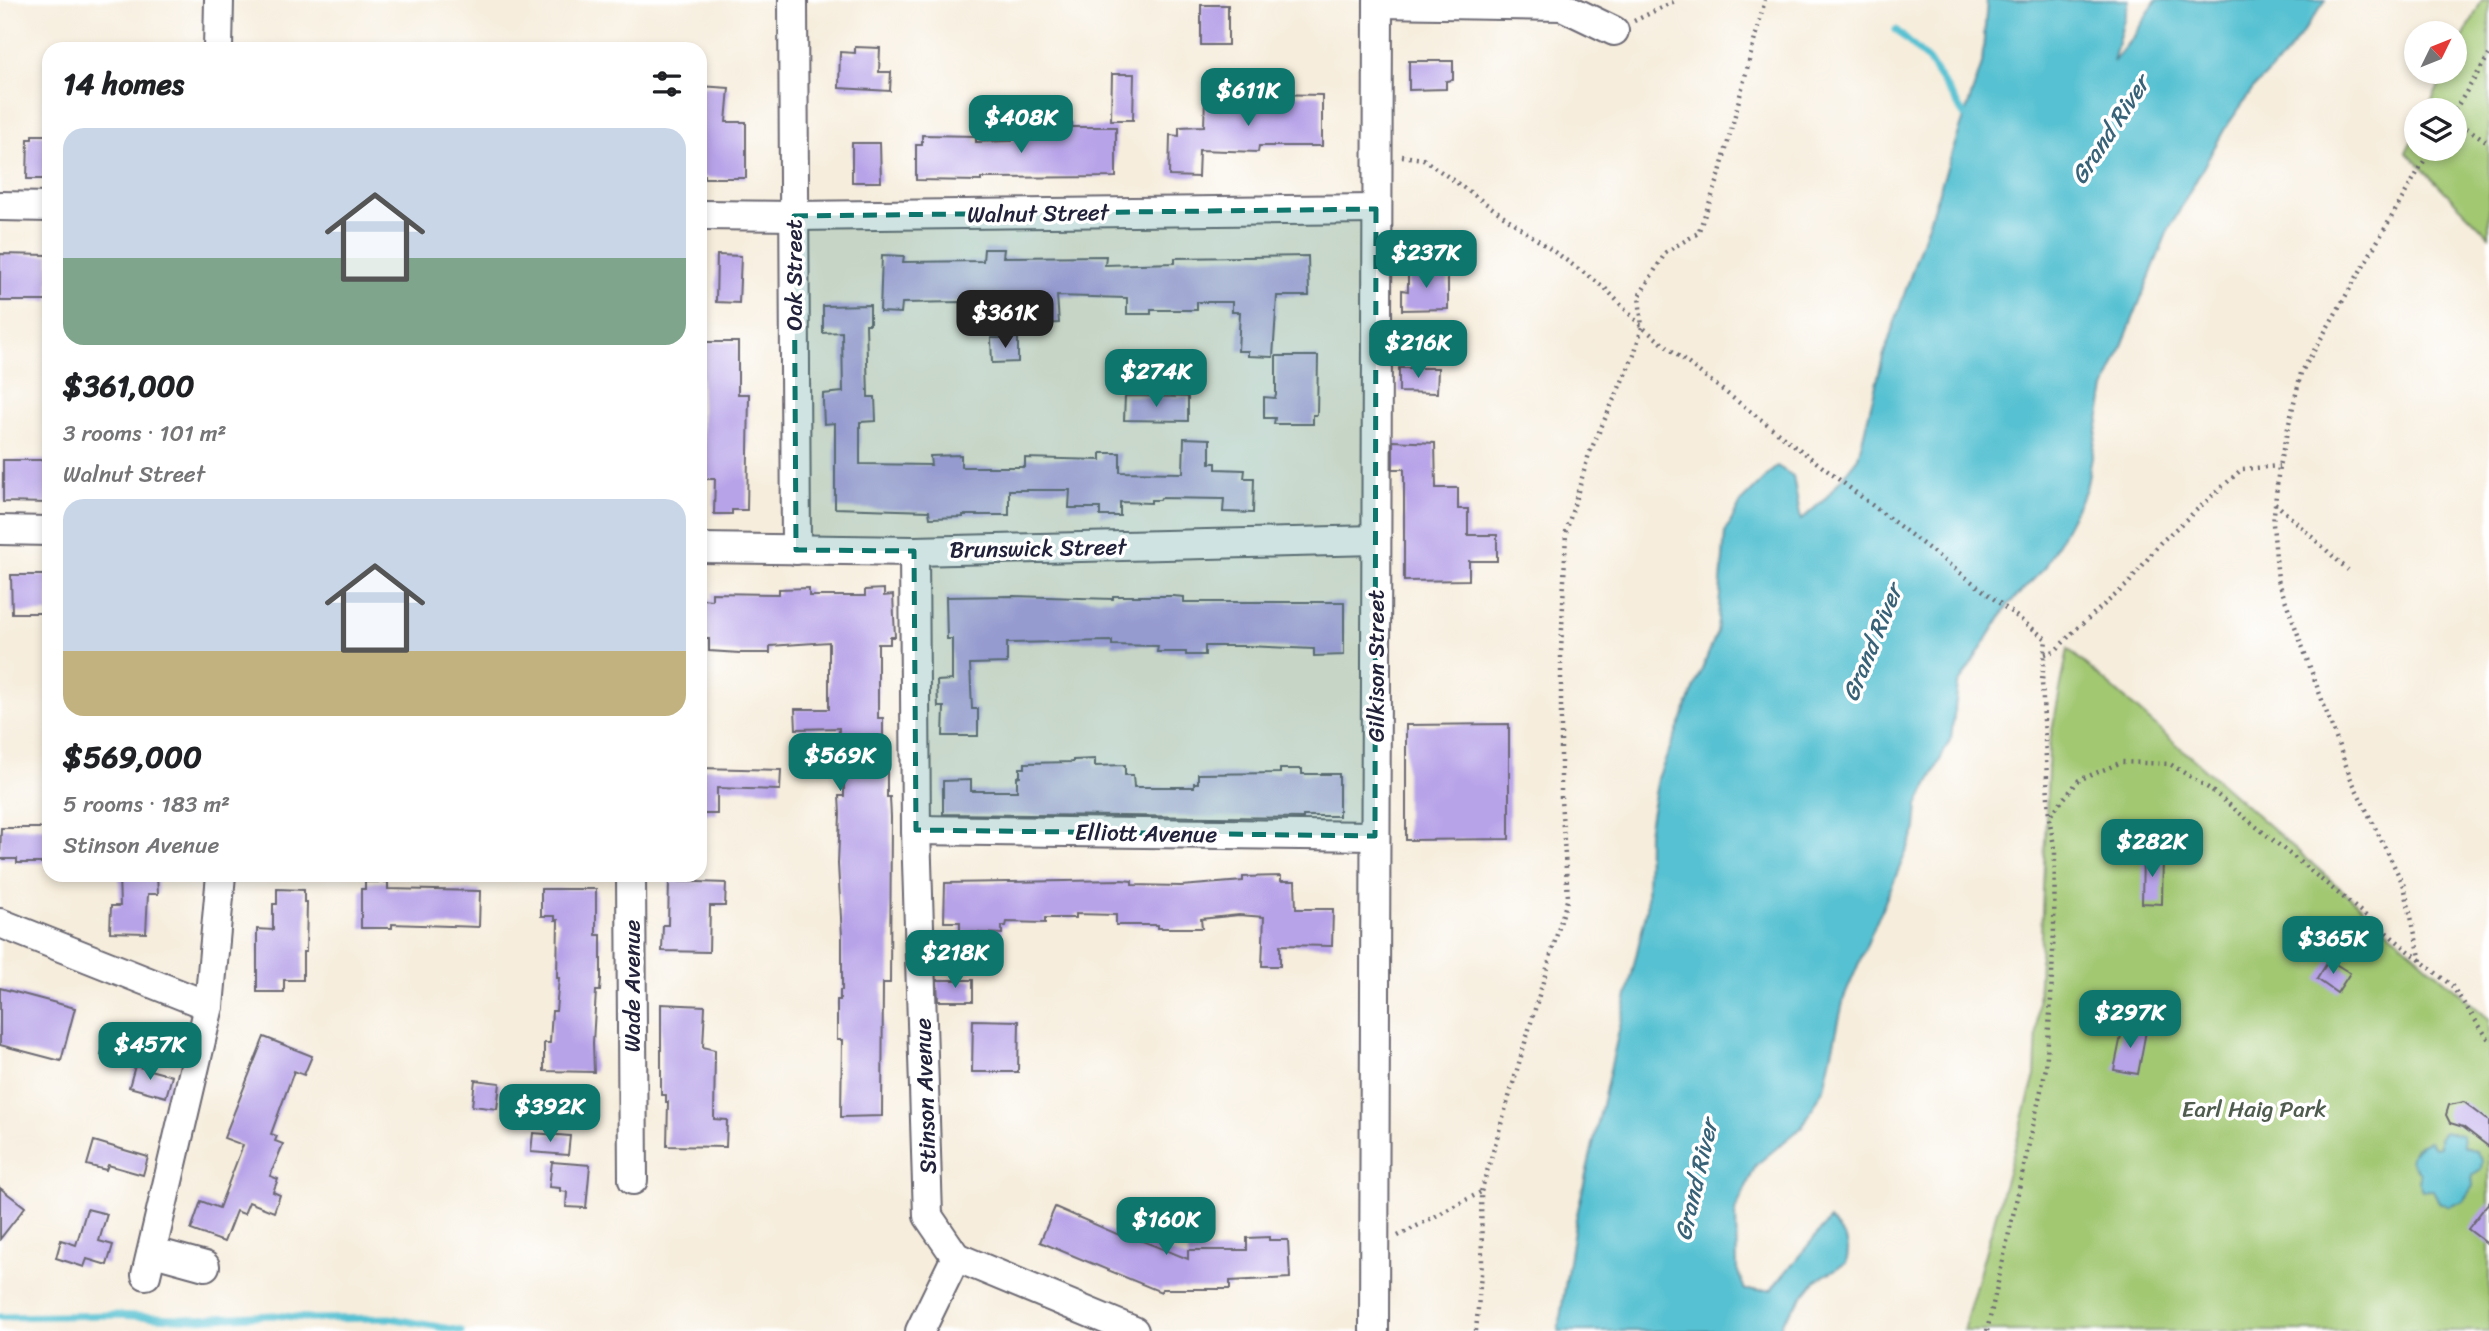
<!DOCTYPE html>
<html lang="en">
<head>
<meta charset="utf-8">
<style>
	body { margin:0; font-family:Sriracha,sans-serif; background:#f6f6f6; color:#202124; height:100vh; display:flex; flex-direction:column; font-size:26px; white-space:nowrap }
	* { box-sizing:border-box; margin:0 }
	p { font-size:23px; color:#757577 }
	.icon { flex:none; width:38px; height:38px; fill:none; stroke:currentColor; stroke-width:2; stroke-linecap:round; stroke-linejoin:round }
	.map { position:relative; flex:1; overflow:hidden }
	.panel { position:absolute; left:42px; top:42px; width:665px; height:840px; display:flex; flex-direction:column; background:#fff; border-radius:21px; box-shadow:0 4px 10px #0003 }
	.panel>* { flex:none }
	.needle { width:46px; rotate:47deg }
	.tools { position:absolute; left:2404px; top:21px; display:grid; gap:14px }
	.tools a { display:grid; place-items:center; width:63px; height:63px; border-radius:50%; background:#fff; box-shadow:0 4px 10px #0003; font-size:35px }
	.price { position:absolute; translate:-50% -60px; padding:0 16px; border-radius:14px; background:#0f766e; color:#fff; font-size:23px; line-height:46px; filter:drop-shadow(0 2px 4px #0008) }
	.price::after { content:''; position:absolute; left:50%; top:42px; width:21px; height:16px; margin-left:-10px; background:inherit; clip-path:polygon(0 0,100% 0,50% 100%) }
	.price.selected { background:#222; color:#fff }
	ul { padding:0; list-style:none }
	li { display:grid; align-content:center; gap:14px; height:371px; padding:0 21px }
	li span { display:grid; place-items:center; height:217px; border-radius:21px; color:#555 }
	li>.icon { margin-inline-start:auto }
	span .icon { width:126px; height:126px; fill:#fffc; stroke-width:1 }
	li b { font-size:30px }
	h2 { display:flex; justify-content:space-between; align-items:center; height:84px; padding:0 21px; font-size:30px }
	.map>svg:first-child { display:block }
	.green { fill:#a2c872; stroke:#627556; stroke-width:2 }
	.water { fill:#57c1d2; stroke:#3c7286; stroke-width:2 }
	.lines { fill:none; stroke-linecap:round; stroke-linejoin:round }
	.stream { stroke:#57c1d2; stroke-width:7 }
	.building { fill:#b7a3e8 }
	.minor-casing { stroke:#6c6973; stroke-width:32 }
	.path { stroke:#6c6973; stroke-width:4.5; stroke-dasharray:2 5; stroke-linecap:butt }
	.minor { stroke:#fff; stroke-width:28 }
	.marked { fill:#0f766e; fill-opacity:0.2; stroke:#0f766e; stroke-width:5; stroke-dasharray:14 9; stroke-linejoin:round }
	.labels { text-anchor:middle; stroke-width:7; stroke-linejoin:round; paint-order:stroke }
	.street-label { font-size:23px; fill:#22223b; stroke:#fff }
	.park-label { font-size:23px; fill:#4f5c4e; stroke:#fff }
	.water-label { font-size:24px; font-style:italic; fill:#376277; stroke:#fff }
</style>
</head>
<body>
<div class="map">
<svg width="2489" height="1331" viewBox="0 0 2489 1331">
	<rect width="100%" height="100%" fill="#fff"/>
	<filter id="ink" filterUnits="userSpaceOnUse"><feTurbulence type="fractalNoise" baseFrequency=".0143" numOctaves="2"/><feDisplacementMap in="SourceGraphic" scale="14" xChannelSelector="R" yChannelSelector="G"/><feConvolveMatrix kernelMatrix="1 2 1 2 8 2 1 2 1" color-interpolation-filters="sRGB"/></filter>
	<filter id="wash" filterUnits="userSpaceOnUse"><feTurbulence type="fractalNoise" baseFrequency=".00686" numOctaves="4" result="noise"/><feDisplacementMap in="SourceGraphic" scale="28" xChannelSelector="R" yChannelSelector="G"/><feGaussianBlur stdDeviation="1.57" result="paint"/><feColorMatrix in="noise" values="0 0 0 0 0 0 0 0 0 0 0 0 0 0 0 0 0 1.4 0 .05"/><feComposite in="paint" operator="in"/></filter>
	<g filter="url(#wash)">
		<rect width="100%" height="100%" fill="#f6eddc"/>
		<g class="green">
			<path d="M2482 0H2489V236L2406 152 2417 131V149H2455V110H2427L2446 72H2455V54Z"/>
			<path d="M2068 649 2489 1019V1331H1963L2035 1076 2049 746Z"/>
		</g>
		<g class="water">
			<path d="M1987 0H2129L2113 62 2134 36 2156 0H2326L2287 54 2253 89 2224 130 2167 233 2105 389 2086 489 2045 568 2009 604 1958 685 1951 738 1918 805 1916 829 1844 998 1824 1088 1802 1127 1756 1165 1736 1209 1737 1269 1745 1290H1771L1829 1220C1845 1235 1852 1241 1846 1263L1815 1281 1782 1322 1780 1331H1558L1575 1223 1647 908 1648 832 1658 778 1717 632 1725 533 1741 502 1777 466 1793 476 1801 520 1825 499 1858 457 1883 357 1982 64Z"/>
			<path d="M2444 1132 2462 1135 2463 1146 2476 1151 2482 1160 2481 1169 2472 1175 2473 1186 2463 1201 2449 1207 2439 1202 2433 1190H2422L2418 1181 2420 1174 2410 1160C2412 1148 2417 1145 2429 1141L2434 1147 2439 1146V1138Z"/>
		</g>
		<g class="lines">
			<g class="stream">
				<path d="M1896 30 1928 60 1965 116"/>
				<path d="M0 1317 115 1315 196 1319 274 1315 314 1319 390 1318 461 1331"/>
			</g>
		</g>
		<g id="blocks">
			<g class="building">
				<rect x="1201" y="5" width="27" height="40"/>
				<path d="M855 47 880 48 879 72H891L890 91 839 88 840 52 855 53Z"/>
				<path d="M1409 61H1453V80L1446 81V89L1409 90Z"/>
				<path d="M1112 74H1134L1133 120H1111Z"/>
				<path d="M700 86 729 88 726 122H746V178H704V175H700Z"/>
				<path d="M1266 94 1322 95V146H1259L1258 152 1199 150 1198 177 1169 176 1170 135 1179 136V127L1204 126 1205 98 1266 99Z"/>
				<path d="M1072 123V127H1116V177L981 178V181L916 180V145H922V135L976 136V142L1012 141V137H1020L1019 125Z"/>
				<path d="M32 135H49V179H27L28 139H32Z"/>
				<path d="M852 143H880L881 182H852Z"/>
				<path d="M984 249H1004L1003 257 1106 256 1105 265 1175 263V258L1308 256 1309 296H1277L1273 357 1248 356V351H1238L1240 312H1232V302H1197V310H1151V314H1127V298L1057 296 1059 323 1038 324V304L960 302 902 303 901 313 880 312 882 255 904 256 903 262 983 261Z"/>
				<path d="M0 254 49 255V301H0Z"/>
				<path d="M717 255 741 256 739 303 716 302Z"/>
				<path d="M1408 268H1441V277H1448V309L1402 310V290L1408 291Z"/>
				<path d="M870 305V324H866L868 397H875L876 421 860 422V464L931 465 930 456 961 455V467H1025V458L1101 460V453H1120V472L1183 473 1184 438 1210 439V463H1216V469L1245 470 1244 478H1254L1253 513 1223 512 1224 499 1161 498 1160 500H1151V503L1120 502V516H1100V508H1069L1070 490H1009V515H963V517L930 518 929 511 835 508V423L824 424 823 402V394L843 392 842 332 823 333V306Z"/>
				<path d="M991 338H1018V362L992 363Z"/>
				<path d="M700 342H738V394H749L747 510H732V514H714L715 479H704Z"/>
				<path d="M1276 356H1318L1317 415H1313V424H1274L1275 418H1264V397L1275 398 1276 395Z"/>
				<path d="M1399 368H1438L1437 393 1399 392Z"/>
				<path d="M1125 396 1188 397V421L1124 420Z"/>
				<path d="M1393 441 1435 443 1436 488H1458V509H1468V535H1497V561H1469V580L1404 581V469H1393Z"/>
				<path d="M3 460H49V503L3 502Z"/>
				<path d="M11 575H49V613H12Z"/>
				<path d="M809 588V596H865V590L884 589V596L893 595 895 637H890V644H878V718H883V764H887V797H890L891 817 890 983H883L882 1116 841 1117 842 1040H837V1000H840V990H842V936L838 864 840 814 839 796H844V749H839V728L796 729 795 709H829V642L770 646V653H740L709 651V639H702V599L712 600V593L779 594V589Z"/>
				<path d="M1013 596 1113 599V596H1173L1184 597V602H1344V655L1314 656V649L1247 646H1205V655H1186V652H1157L1158 646 1112 645V641L1007 643V663L970 664 972 709H978V736H943L944 707H938L937 681 952 680V639H947L946 597Z"/>
				<path d="M1509 724V839L1406 840V725Z"/>
				<path d="M1095 759V766L1125 765V775H1133L1134 787H1194V783H1198V774L1280 773V769H1302V774H1339V816H1303V818L943 814V781L971 780V791H1017V777L1020 776V768H1025V763L1073 762V760Z"/>
				<path d="M700 768 781 770 780 790 717 788V814H700Z"/>
				<path d="M1 828H49V859H44V863H17V859H0Z"/>
				<path d="M2143 854 2163 855 2162 904 2142 903Z"/>
				<path d="M119 875H157L158 894H148L146 933 110 932 111 906H120Z"/>
				<path d="M1281 876V881H1295L1296 909H1333L1332 946 1280 945V966H1262L1264 917 1239 915 1201 919 1202 928H1158V925H1116V915L1076 914V918H1045V923L1007 922 1006 926H1002V934L960 932V922H944L945 883 1122 880 1132 881V885L1181 886 1243 881V877Z"/>
				<path d="M669 881 726 883 725 906H710L709 952 662 951 663 925H668Z"/>
				<path d="M365 882H388V889L480 891 479 927 392 924V928H361V889H365Z"/>
				<path d="M277 889 304 890V902H307L306 952H303V980H284V992H257V929L273 930V904H277Z"/>
				<path d="M541 889H596V935H601V978L600 991H596L593 1043 594 1072 544 1071V1043H550L552 1011H556L559 978H557L558 920H555V916H541Z"/>
				<path d="M2329 960 2350 973 2337 993 2317 979Z"/>
				<path d="M937 980H973V1001H938Z"/>
				<path d="M0 988 75 1008 61 1061 0 1045Z"/>
				<path d="M661 1004 705 1006 703 1047 715 1050 714 1119 727 1120 726 1147 667 1146 668 1102H666V1095H661Z"/>
				<path d="M973 1020 1019 1021 1018 1072H972Z"/>
				<path d="M2123 1026 2146 1031 2138 1074 2114 1070Z"/>
				<path d="M108 1031 133 1038 127 1062 101 1055Z"/>
				<path d="M264 1037 312 1056 304 1075 294 1071 271 1134 277 1136 275 1141 283 1144 270 1176 278 1179 273 1192 280 1195 274 1212 249 1202 244 1214 236 1211 224 1242 191 1230 201 1201 219 1208 243 1145 224 1138Z"/>
				<path d="M135 1066 172 1076 166 1097 129 1087Z"/>
				<path d="M475 1080 500 1083 497 1109 472 1106Z"/>
				<path d="M2464 1102 2489 1121V1147L2463 1127 2450 1123 2446 1115 2449 1105Z"/>
				<path d="M533 1133 570 1136 568 1155 531 1152Z"/>
				<path d="M94 1141 148 1157 143 1175 108 1165 106 1170 87 1165Z"/>
				<path d="M552 1162 590 1165 586 1208 566 1207 567 1192 560 1191V1188L549 1187Z"/>
				<path d="M0 1188 25 1207 0 1239Z"/>
				<path d="M2489 1202V1245L2468 1229Z"/>
				<path d="M1055 1207 1119 1235 1120 1232 1188 1259V1250H1247V1238L1269 1237V1240H1288L1290 1278 1230 1281V1289H1162L1161 1292 1040 1242Z"/>
				<path d="M87 1209 107 1214 99 1241 113 1245 107 1265 87 1259 84 1267 56 1258 61 1240 76 1245Z"/>
			</g>
		</g>
	</g>
	<g filter="url(#ink)">
		<use href="#blocks" fill-opacity="0" stroke="#6c6973" stroke-width="2"/>
		<g class="lines">
			<g class="minor-casing">
				<g id="minor">
					<path d="M793 0 796 550"/>
					<path d="M1378 3 1562 6 1614 31"/>
					<path d="M218 49 219 0"/>
					<path d="M0 206 49 207"/>
					<path d="M700 215 794 216 1376 209"/>
					<path d="M0 530 49 531"/>
					<path d="M700 548 914 551 1376 540"/>
					<path d="M914 551 916 830 928 1216 956 1257 920 1331"/>
					<path d="M916 830 1375 836"/>
					<path d="M631 875 633 1180"/>
					<path d="M0 923 209 1006"/>
					<path d="M154 1252 205 1266"/>
					<path d="M956 1257 1134 1331"/>
					<path d="M146 1275 209 1006 221 875"/>
					<path d="M1374 1331 1378 0"/>
				</g>
			</g>
			<g class="path">
				<path d="M1634 21 1677 0"/>
				<path d="M2455 110 2489 55"/>
				<path d="M2455 120 2489 143"/>
				<path d="M1402 156 1423 159 1604 287 1642 327 1681 358 2046 639 2042 681 2049 817"/>
				<path d="M2275 503 2348 570"/>
				<path d="M2045 654 2055 651 2075 630 2128 584 2160 543 2242 469 2279 466"/>
				<path d="M2421 961 2404 886 2351 779 2278 580 2273 524 2279 466 2301 373 2431 149"/>
				<path d="M1398 1236 1481 1192"/>
				<path d="M1476 1331 1482 1263 1481 1192 1568 897 1561 800V652L1566 532 1589 454 1634 355 1642 327 1639 296 1666 252 1698 233 1718 180 1765 0"/>
				<path d="M1987 1331 2046 1068 2051 999 2054 928 2055 852 2049 817 2079 780 2122 762 2170 764 2210 789 2452 986 2489 1040"/>
			</g>
			<use href="#minor" class="minor"/>
		</g>
	</g>
	<path class="marked" d="M1376 209 1375 836 916 830 914 551 796 550 794 216Z"/>
	<g class="labels">
		<g class="street-label">
			<text transform="translate(1038 213) rotate(-1)" y="8">Walnut Street</text>
			<text transform="translate(794 275) rotate(-90)" y="8">Oak Street</text>
			<text transform="translate(1038 548) rotate(-1)" y="8">Brunswick Street</text>
			<text transform="translate(1376 666) rotate(-90)" y="8">Gilkison Street</text>
			<text transform="translate(1146 833) rotate(1)" y="8">Elliott Avenue</text>
			<text transform="translate(632 986) rotate(-90)" y="8">Wade Avenue</text>
			<text transform="translate(925 1096) rotate(-92)" y="8">Stinson Avenue</text>
		</g>
		<g class="park-label">
			<text x="2254" y="1117">Earl Haig Park</text>
		</g>
		<g class="water-label">
			<text transform="translate(2110 130) rotate(-57)" y="8">Grand River</text>
			<text transform="translate(1872 643) rotate(-68)" y="8">Grand River</text>
			<text transform="translate(1696 1180) rotate(-77)" y="8">Grand River</text>
		</g>
	</g>
</svg>
<div class="tools">
<a><svg class="needle" viewBox="-14 -14 28 28"><path d="M0-13l5 13h-10z" fill="#e53935"/><path d="M0 13l5-13h-10z" fill="#757577"/></svg></a>
<a><svg class="icon" aria-label="layers" viewBox="0 0 24 24"><path d="M12 4l9 5-9 5-9-5zM3 14l9 5 9-5"/></svg></a>
</div>
<b class="price" style="left:1248px;top:128px">$611K</b>
<b class="price" style="left:1021px;top:155px">$408K</b>
<b class="price" style="left:1426px;top:290px">$237K</b>
<b class="price selected" style="left:1005px;top:350px">$361K</b>
<b class="price" style="left:1418px;top:380px">$216K</b>
<b class="price" style="left:1156px;top:409px">$274K</b>
<b class="price" style="left:840px;top:793px">$569K</b>
<b class="price" style="left:2152px;top:879px">$282K</b>
<b class="price" style="left:2333px;top:976px">$365K</b>
<b class="price" style="left:955px;top:990px">$218K</b>
<b class="price" style="left:2130px;top:1050px">$297K</b>
<b class="price" style="left:150px;top:1082px">$457K</b>
<b class="price" style="left:550px;top:1144px">$392K</b>
<b class="price" style="left:1166px;top:1257px">$160K</b>
<section class="panel">
<h2>14 homes<svg class="icon" aria-label="filters" viewBox="0 0 24 24"><path d="M4 7h16M4 17h16"/><circle cx="9" cy="7" r="2"/><circle cx="15" cy="17" r="2"/></svg></h2>
<ul>
<li><span style="background:linear-gradient(#c9d6e8 60%,#7fa58c 0)"><svg class="icon" aria-label="home" viewBox="0 0 24 24"><path d="M3 11l9-7 9 7M6 9v11h12V9"/></svg></span><div><b>$361,000</b><p>3 rooms · 101 m²</p><p>Walnut Street</p></div></li>
<li><span style="background:linear-gradient(#c9d6e8 70%,#c2b280 0)"><svg class="icon" aria-label="home" viewBox="0 0 24 24"><path d="M3 11l9-7 9 7M6 9v11h12V9"/></svg></span><div><b>$569,000</b><p>5 rooms · 183 m²</p><p>Stinson Avenue</p></div></li>
</ul>
</section>
</div>
</body>
</html>
